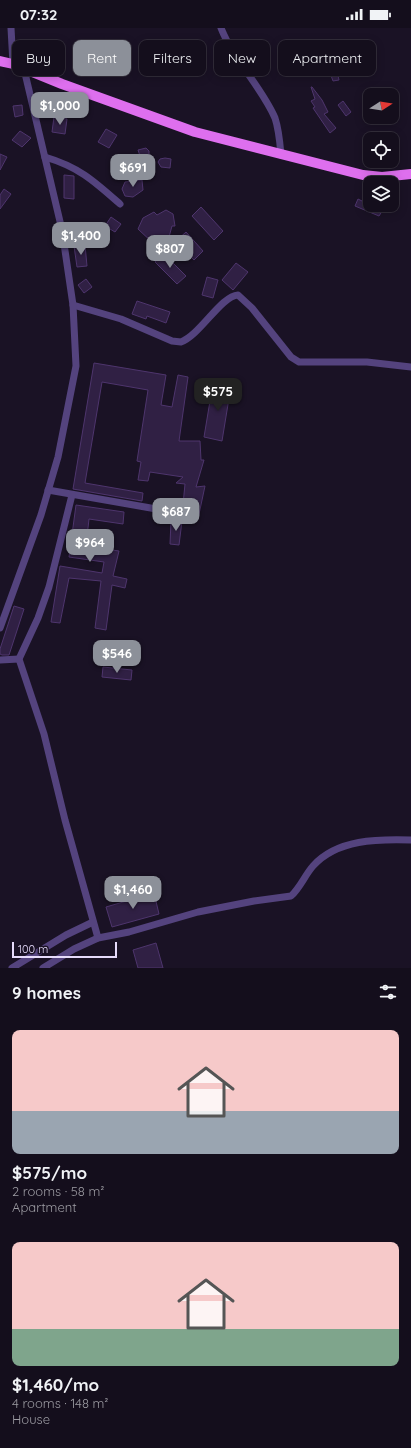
<!DOCTYPE html>
<html lang="en">
<head>
<meta charset="utf-8">
<style>
	body { margin:0; font-family:Quicksand,sans-serif; background:#1d1725; color:#f1f3f6; height:100vh; display:flex; flex-direction:column; font-size:15px; white-space:nowrap }
	* { box-sizing:border-box; margin:0 }
	p { font-size:13px; color:#9d9ca3 }
	.icon { flex:none; width:22px; height:22px; fill:none; stroke:currentColor; stroke-width:2; stroke-linecap:round; stroke-linejoin:round }
	.map { position:relative; height:940px; overflow:hidden }
	.panel { display:flex; flex-direction:column; background:#140e1c; flex:1 }
	.panel>* { flex:none }
	.top-card { position:absolute; left:12px; top:12px; width:387px; height:36px; display:flex; gap:8px }
	.needle { width:26px; rotate:78deg }
	.tools { position:absolute; left:363px; top:60px; display:grid; gap:8px }
	.tools a { display:grid; place-items:center; width:36px; height:36px; border-radius:8px; background:#140e1c; box-shadow:0 2px 10px #0003,0 0 0 1px #332e3b; font-size:20px }
	.scale { position:absolute; left:12px; bottom:10px; width:105px; box-sizing:border-box; padding-left:4px; border:2px solid #e6dbfb; border-top:0; font-size:11px; line-height:14px; white-space:nowrap; color:#e6dbfb; -webkit-text-stroke:3px #1a1225; paint-order:stroke }
	.price { position:absolute; translate:-50% -34px; padding:0 9px; border-radius:8px; background:#8c9099; color:#fff; font-size:13px; line-height:26px; filter:drop-shadow(0 1px 2px #0008) }
	.price::after { content:''; position:absolute; left:50%; top:24px; width:12px; height:9px; margin-left:-6px; background:inherit; clip-path:polygon(0 0,100% 0,50% 100%) }
	.price.selected { background:#222; color:#fff }
	ul { padding:0; list-style:none }
	li { display:grid; align-content:center; gap:8px; height:212px; padding:0 12px }
	li span { display:grid; place-items:center; height:124px; border-radius:8px; color:#555 }
	li>.icon { margin-inline-start:auto }
	span .icon { width:72px; height:72px; fill:#fffc; stroke-width:1 }
	li b { font-size:17px }
	h2 { display:flex; justify-content:space-between; align-items:center; height:48px; padding:0 12px; font-size:17px }
	.pill { padding:0 14px; border-radius:8px; background:#140e1c; box-shadow:0 2px 10px #0003,0 0 0 1px #332e3b; font-size:14px; line-height:36px }
	.pill.selected { background:#8c9099; color:#fff }
	.status { display:flex; justify-content:space-between; align-items:center; height:28px; padding:0 20px; background:#140e1c; direction:ltr }
	.status svg { height:11px; fill:currentColor }
	.map>svg:first-child { display:block }
	.building { fill:#302044; stroke:#4e356d }
	.lines { fill:none; stroke-linecap:round; stroke-linejoin:round }
	.minor { stroke:#54437e; stroke-width:7 }
	.primary { stroke:#de6fee; stroke-width:10 }
</style>
</head>
<body>
<div class="status"><b>07:32</b><svg viewBox="0 0 49 12"><path d="M0 12V9h3v3zM5 12V6h3v6zM10 12V3h3v9zM15 12V0h3v12zM26 1h20v11H26zM47 4h2v5h-2z"/></svg></div>
<div class="map">
<svg width="411" height="940" viewBox="0 0 411 940">
	<rect width="100%" height="100%" fill="#1a1225"/>
	<g class="building">
		<path d="M308 20 311 27 303 30 301 22Z"/>
		<path d="M333 26 339 52 333 53 324 28Z"/>
		<path d="M311 59H312L322 72 328 84 324 86 336 100 330 105 313 80 315 79 311 73 315 71Z"/>
		<path d="M343 73 351 84 346 88 338 77Z"/>
		<path d="M22 77 23 87 15 89 13 78Z"/>
		<path d="M54 89 67 91 65 106 52 104Z"/>
		<path d="M106 101 117 107 109 120 98 114Z"/>
		<path d="M20 103 31 110 22 119 12 112Z"/>
		<path d="M146 120 149 123V128H140L138 122Z"/>
		<path d="M0 126 7 129 0 142Z"/>
		<path d="M165 130 171 131 170 140 161 139 158 134 160 131Z"/>
		<path d="M64 147 74 148V171L64 170Z"/>
		<path d="M142 152 143 162 133 169 125 168 122 161 125 154Z"/>
		<path d="M4 161 11 166 0 181V167Z"/>
		<path d="M358 171 370 177H386L379 188 355 178Z"/>
		<path d="M201 179 223 203 214 212 192 188Z"/>
		<path d="M166 182 173 186 175 198H172L169 209 154 216 138 201 143 190 154 184 157 187Z"/>
		<path d="M111 189 121 196 115 204 105 198Z"/>
		<path d="M186 204 203 223 194 232 176 213Z"/>
		<path d="M85 217 87 238 77 239 74 218Z"/>
		<path d="M163 225 186 248 177 256 155 234Z"/>
		<path d="M236 235 248 244 233 262 222 252Z"/>
		<path d="M207 249 218 252 213 270 202 267Z"/>
		<path d="M86 251 92 259 84 265 78 257Z"/>
		<path d="M137 273 170 284 166 295 147 288 146 291 132 286Z"/>
		<path d="M94 335 166 347 161 377 172 379 178 347 188 349 179 413H200L201 432H204L196 459 205 458 198 491 182 487 185 456 176 455 183 449 150 444 148 453 138 452 141 434 137 433 148 362 102 354 85 455 143 465 142 473 73 461Z"/>
		<path d="M213 355 231 358 222 413 204 409Z"/>
		<path d="M76 477 124 484 123 496 89 491 86 518 119 523 113 548 127 551 125 560 112 557 106 602 95 600 101 553 69 550 60 595 51 594 60 538 102 545 104 534 69 529Z"/>
		<path d="M171 493H182L179 517 170 516Z"/>
		<path d="M14 578 24 581 9 627H2L0 626V621Z"/>
		<path d="M103 639 132 642 131 652 102 649Z"/>
		<path d="M154 865 159 886 112 899 106 879Z"/>
		<path d="M156 915 163 940H138L133 922Z"/>
	</g>
	<g class="lines">
		<g class="minor">
			<path d="M11 0 13 36"/>
			<path d="M221 0C234 33 261 58 275 90 279 102 280 115 281 127"/>
			<path d="M45 129C79 139 94 153 120 176"/>
			<path d="M73 277 121 291 172 313 181 314C200 307 221 268 238 267L252 280 291 329 299 334H367L411 339"/>
			<path d="M48 462 162 482"/>
			<path d="M72 467 49 559 38 590 19 631 44 706 65 792 98 910"/>
			<path d="M0 600 41 487 58 429 76 338 73 277 62 202 24 41"/>
			<path d="M0 632 19 631"/>
			<path d="M12 940 66 907 93 894"/>
			<path d="M43 940 74 921 98 910 129 904 198 884 254 873 291 868C300 860 305 847 313 838 337 811 378 811 411 812"/>
		</g>
		<path class="primary" d="M0 33 13 36 62 56 195 104 363 147 382 149 411 146"/>
	</g>
</svg>
<div class="tools">
<a><svg class="needle" viewBox="-14 -14 28 28"><path d="M0-13l5 13h-10z" fill="#e53935"/><path d="M0 13l5-13h-10z" fill="#9d9ca3"/></svg></a>
<a><svg class="icon" aria-label="locate" viewBox="0 0 24 24"><circle cx="12" cy="12" r="6"/><path d="M12 2v4M12 18v4M2 12h4M18 12h4"/></svg></a>
<a><svg class="icon" aria-label="layers" viewBox="0 0 24 24"><path d="M12 4l9 5-9 5-9-5zM3 14l9 5 9-5"/></svg></a>
</div>
<div class="scale">100 m</div>
<b class="price" style="left:60px;top:98px">$1,000</b>
<b class="price" style="left:133px;top:160px">$691</b>
<b class="price" style="left:81px;top:228px">$1,400</b>
<b class="price" style="left:170px;top:241px">$807</b>
<b class="price selected" style="left:218px;top:384px">$575</b>
<b class="price" style="left:176px;top:504px">$687</b>
<b class="price" style="left:90px;top:535px">$964</b>
<b class="price" style="left:117px;top:646px">$546</b>
<b class="price" style="left:133px;top:882px">$1,460</b>
<div class="top-card">
<a class="pill">Buy</a>
<a class="pill selected">Rent</a>
<a class="pill">Filters</a>
<a class="pill">New</a>
<a class="pill">Apartment</a>
</div>
</div>
<section class="panel">
<h2>9 homes<svg class="icon" aria-label="filters" viewBox="0 0 24 24"><path d="M4 7h16M4 17h16"/><circle cx="9" cy="7" r="2"/><circle cx="15" cy="17" r="2"/></svg></h2>
<ul>
<li><span style="background:linear-gradient(#f6c9c9 65%,#9aa5b1 0)"><svg class="icon" aria-label="home" viewBox="0 0 24 24"><path d="M3 11l9-7 9 7M6 9v11h12V9"/></svg></span><div><b>$575/mo</b><p>2 rooms · 58 m²</p><p>Apartment</p></div></li>
<li><span style="background:linear-gradient(#f6c9c9 70%,#7fa58c 0)"><svg class="icon" aria-label="home" viewBox="0 0 24 24"><path d="M3 11l9-7 9 7M6 9v11h12V9"/></svg></span><div><b>$1,460/mo</b><p>4 rooms · 148 m²</p><p>House</p></div></li>
</ul>
</section>
</body>
</html>
